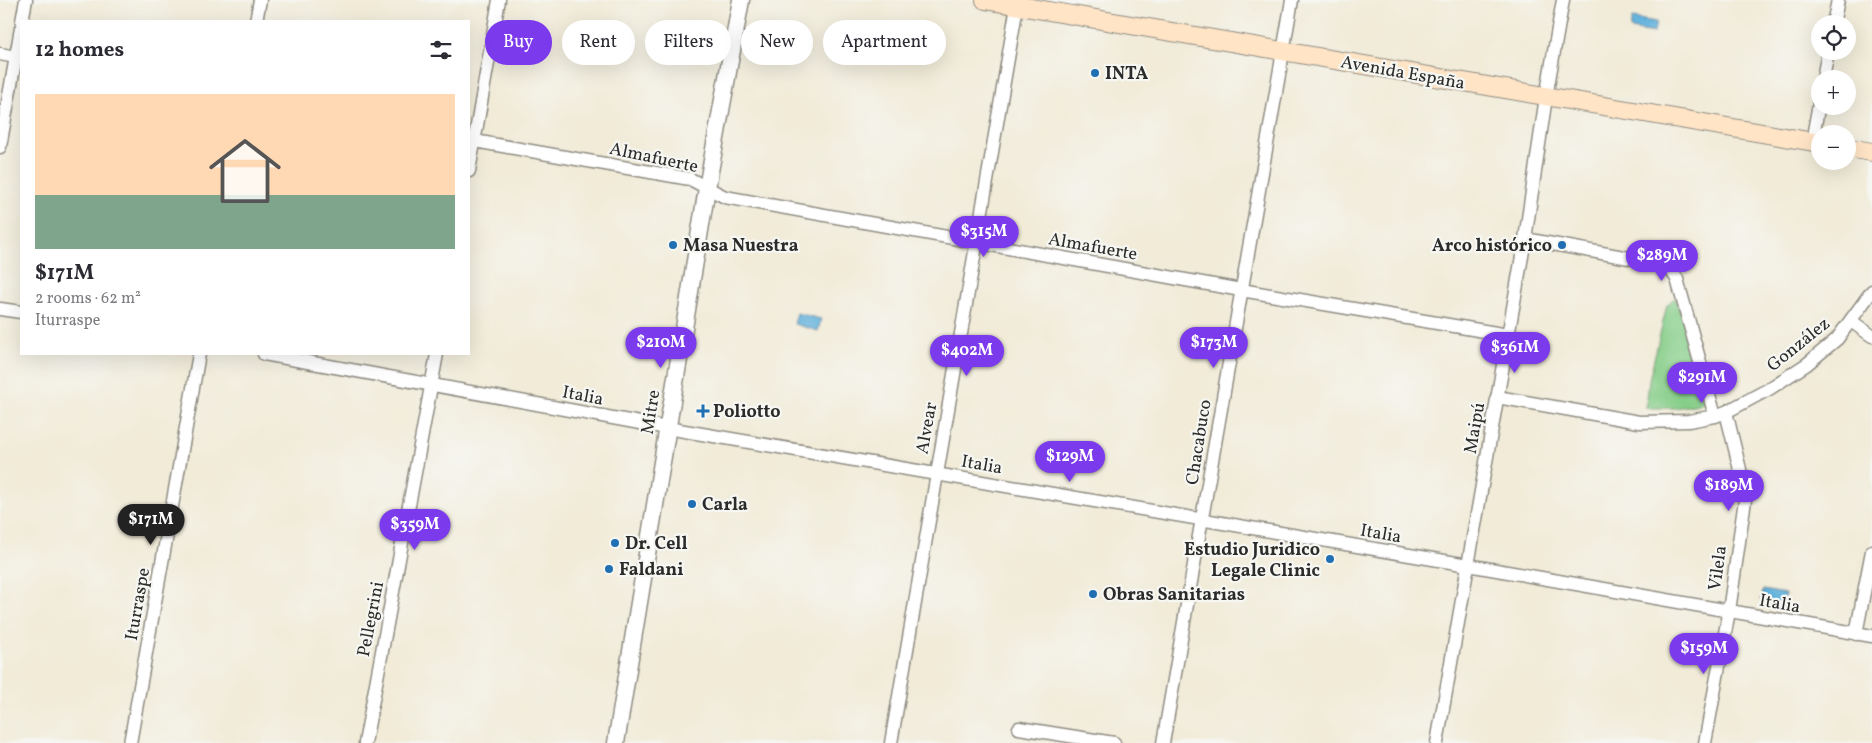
<!DOCTYPE html>
<html lang="en">
<head>
<meta charset="utf-8">
<style>
	body { margin:0; font-family:Vollkorn,serif; background:#f7f7f7; color:#2b2b33; height:100vh; display:flex; flex-direction:column; font-size:19px; white-space:nowrap }
	* { box-sizing:border-box; margin:0 }
	p { font-size:16px; color:#7c7c81 }
	.icon { flex:none; width:28px; height:28px; fill:none; stroke:currentColor; stroke-width:2; stroke-linecap:round; stroke-linejoin:round }
	.map { position:relative; flex:1; overflow:hidden }
	.sheet { position:absolute; left:20px; top:20px; width:450px; height:335px; display:flex; flex-direction:column; background:#fff; border-radius:0px; box-shadow:0 5px 20px #0002 }
	.sheet>* { flex:none }
	.guide { position:absolute; left:485px; top:20px; width:475px; height:45px; display:flex; gap:10px }
	.controls { position:absolute; left:1811px; top:15px; display:grid; gap:10px }
	.controls a { display:grid; place-items:center; width:45px; height:45px; border-radius:50%; background:#fff; box-shadow:0 5px 20px #0002; font-size:25px }
	.price { position:absolute; translate:-50% -42px; padding:0 11px; border-radius:18px; background:#7c3aed; color:#fff; font-size:16px; line-height:32px; filter:drop-shadow(0 1px 2px #0008) }
	.price::after { content:''; position:absolute; left:50%; top:30px; width:15px; height:11px; margin-left:-8px; background:inherit; clip-path:polygon(0 0,100% 0,50% 100%) }
	.price.selected { background:#222; color:#fff }
	ul { padding:0; list-style:none }
	li { display:grid; align-content:center; gap:10px; height:265px; padding:0 15px }
	li span { display:grid; place-items:center; height:155px; border-radius:0px; color:#555 }
	li>.icon { margin-inline-start:auto }
	span .icon { width:90px; height:90px; fill:#fffc; stroke-width:1 }
	li b { font-size:21px }
	h2 { display:flex; justify-content:space-between; align-items:center; height:60px; padding:0 15px; font-size:21px }
	.pill { padding:0 18px; border-radius:22px; background:#fff; box-shadow:0 5px 20px #0002; font-size:18px; line-height:45px }
	.pill.selected { background:#7c3aed; color:#fff }
	.map>svg:first-child { display:block }
	.green { fill:#86ce89; stroke:#587c5a }
	.water { fill:#61b1dc; stroke:#466e84 }
	.lines { fill:none; stroke-linecap:round; stroke-linejoin:round }
	.minor-casing { stroke:#8e8b82; stroke-width:15 }
	.tertiary-casing { stroke:#8e8b82; stroke-width:19 }
	.secondary-casing { stroke:#8e8b82; stroke-width:20 }
	.minor { stroke:#fff; stroke-width:12 }
	.tertiary { stroke:#fff; stroke-width:16 }
	.secondary { stroke:#ffe4c6; stroke-width:18 }
	.poi-dot { fill:#1f6fb2; stroke:#f6f6f2; stroke-width:2 }
	.labels { text-anchor:middle; stroke-width:4.5; stroke-linejoin:round; paint-order:stroke }
	.street-label { font-size:18px; fill:#2b2b2b; stroke:#f6f6f2 }
	.poi-label { font-size:18px; font-weight:bold; fill:#2b2b2b; stroke:#f6f6f2; text-anchor:start }
</style>
</head>
<body>
<div class="map">
<svg width="1872" height="743" viewBox="0 0 1872 743">
	<rect width="100%" height="100%" fill="#f6f6f2"/>
	<filter id="ink" filterUnits="userSpaceOnUse"><feTurbulence type="fractalNoise" baseFrequency=".02" numOctaves="2"/><feDisplacementMap in="SourceGraphic" scale="10" xChannelSelector="R" yChannelSelector="G"/><feConvolveMatrix kernelMatrix="1 2 1 2 8 2 1 2 1" color-interpolation-filters="sRGB"/></filter>
	<filter id="wash" filterUnits="userSpaceOnUse"><feTurbulence type="fractalNoise" baseFrequency=".0096" numOctaves="4" result="noise"/><feDisplacementMap in="SourceGraphic" scale="20" xChannelSelector="R" yChannelSelector="G"/><feGaussianBlur stdDeviation="1.12" result="paint"/><feColorMatrix in="noise" values="0 0 0 0 0 0 0 0 0 0 0 0 0 0 0 0 0 1.4 0 .05"/><feComposite in="paint" operator="in"/></filter>
	<g filter="url(#wash)">
		<rect width="100%" height="100%" fill="#f1ebd8"/>
		<path class="green" d="M1675 297 1710 402 1676 408H1646L1649 380 1667 305Z"/>
		<g class="water">
			<path d="M1632 18 1656 22 1654 33 1630 29Z"/>
			<path d="M797 313 821 319 818 331 794 324Z"/>
			<path d="M1763 590 1785 594 1782 605 1761 601Z"/>
		</g>
	</g>
	<g filter="url(#ink)">
		<g class="lines">
			<g class="minor-casing">
				<g id="minor">
					<path d="M22 21 26 0"/>
					<path d="M256 21 260 0"/>
					<path d="M1833 24 1838 0"/>
					<path d="M0 54 21 58"/>
					<path d="M1823 79 1828 51"/>
					<path d="M469 140 690 179 725 197 1241 290 1508 335"/>
					<path d="M1812 142 1820 98"/>
					<path d="M0 147 21 28"/>
					<path d="M469 171 499 0"/>
					<path d="M1525 239 1662 264 1671 270 1677 279 1715 416"/>
					<path d="M0 309 21 312"/>
					<path d="M1851 321 1872 336"/>
					<path d="M264 354 667 428 1468 565 1872 636"/>
					<path d="M1497 397 1639 422 1689 421 1715 416 1726 412 1769 389 1807 364 1837 339 1872 291"/>
					<path d="M1856 634 1872 551"/>
					<path d="M1019 728 1114 743"/>
					<path d="M130 743 199 354"/>
					<path d="M365 743 437 354"/>
					<path d="M891 743 1018 0"/>
					<path d="M1163 743 1292 0"/>
					<path d="M1437 743 1525 239 1546 97 1563 0"/>
					<path d="M1705 743 1729 611 1745 500V490L1726 412"/>
				</g>
			</g>
			<g class="tertiary-casing">
				<path id="tertiary" d="M616 743 707 188 741 0"/>
			</g>
			<g class="secondary-casing">
				<g id="secondary">
					<path d="M985 0 1820 143"/>
					<path d="M1848 148 1872 152"/>
				</g>
			</g>
			<use href="#minor" class="minor"/>
			<use href="#tertiary" class="tertiary"/>
			<use href="#secondary" class="secondary"/>
		</g>
	</g>
	<g class="poi-dot">
		<circle cx="1095" cy="73" r="5"/>
		<circle cx="673" cy="245" r="5"/>
		<circle cx="1562" cy="245" r="5"/>
		<path d="M700.5 403.5h5v5h5v5h-5v5h-5v-5h-5v-5h5z"/>
		<circle cx="692" cy="504" r="5"/>
		<circle cx="615" cy="543" r="5"/>
		<circle cx="1330" cy="559" r="5"/>
		<circle cx="609" cy="569" r="5"/>
		<circle cx="1093" cy="594" r="5"/>
	</g>
	<g class="labels">
		<g class="street-label">
			<text transform="translate(1403 72) rotate(10)" y="6">Avenida España</text>
			<text transform="translate(654 157) rotate(12)" y="6">Almafuerte</text>
			<text transform="translate(1093 246) rotate(10)" y="6">Almafuerte</text>
			<text transform="translate(1798 344) rotate(-39)" y="6">González</text>
			<text transform="translate(583 395) rotate(11)" y="6">Italia</text>
			<text transform="translate(650 412) rotate(-81)" y="6">Mitre</text>
			<text transform="translate(926 428) rotate(-80)" y="6">Alvear</text>
			<text transform="translate(1474 428) rotate(-80)" y="6">Maipú</text>
			<text transform="translate(1198 442) rotate(-81)" y="6">Chacabuco</text>
			<text transform="translate(982 464) rotate(10)" y="6">Italia</text>
			<text transform="translate(1381 533) rotate(10)" y="6">Italia</text>
			<text transform="translate(1717 568) rotate(-82)" y="6">Vilela</text>
			<text transform="translate(1780 603) rotate(10)" y="6">Italia</text>
			<text transform="translate(137 604) rotate(-80)" y="6">Iturraspe</text>
			<text transform="translate(370 619) rotate(-79)" y="6">Pellegrini</text>
		</g>
		<g class="poi-label">
			<text x="1105" y="79">INTA</text>
			<text x="683" y="251">Masa Nuestra</text>
			<text x="1552" y="251" text-anchor="end">Arco histórico</text>
			<text x="713" y="417">Poliotto</text>
			<text x="702" y="510">Carla</text>
			<text x="625" y="549">Dr. Cell</text>
			<text x="1320" y="555" text-anchor="end">Estudio Juridico<tspan x="1320" dy="21">Legale Clinic</tspan></text>
			<text x="619" y="575">Faldani</text>
			<text x="1103" y="600">Obras Sanitarias</text>
		</g>
	</g>
</svg>
<div class="controls">
<a><svg class="icon" aria-label="locate" viewBox="0 0 24 24"><circle cx="12" cy="12" r="6"/><path d="M12 2v4M12 18v4M2 12h4M18 12h4"/></svg></a>
<a>+</a>
<a>−</a>
</div>
<b class="price" style="left:984px;top:258px">$315M</b>
<b class="price" style="left:1662px;top:282px">$289M</b>
<b class="price" style="left:661px;top:369px">$210M</b>
<b class="price" style="left:1214px;top:369px">$173M</b>
<b class="price" style="left:1515px;top:374px">$361M</b>
<b class="price" style="left:967px;top:377px">$402M</b>
<b class="price" style="left:1702px;top:404px">$291M</b>
<b class="price" style="left:1070px;top:483px">$129M</b>
<b class="price" style="left:1729px;top:512px">$189M</b>
<b class="price selected" style="left:151px;top:546px">$171M</b>
<b class="price" style="left:415px;top:551px">$359M</b>
<b class="price" style="left:1704px;top:675px">$159M</b>
<div class="guide">
<a class="pill selected">Buy</a>
<a class="pill">Rent</a>
<a class="pill">Filters</a>
<a class="pill">New</a>
<a class="pill">Apartment</a>
</div>
<section class="sheet">
<h2>12 homes<svg class="icon" aria-label="filters" viewBox="0 0 24 24"><path d="M4 7h16M4 17h16"/><circle cx="9" cy="7" r="2"/><circle cx="15" cy="17" r="2"/></svg></h2>
<ul>
<li><span style="background:linear-gradient(#ffd9b3 65%,#7fa58c 0)"><svg class="icon" aria-label="home" viewBox="0 0 24 24"><path d="M3 11l9-7 9 7M6 9v11h12V9"/></svg></span><div><b>$171M</b><p>2 rooms · 62 m²</p><p>Iturraspe</p></div></li>
</ul>
</section>
</div>
</body>
</html>
